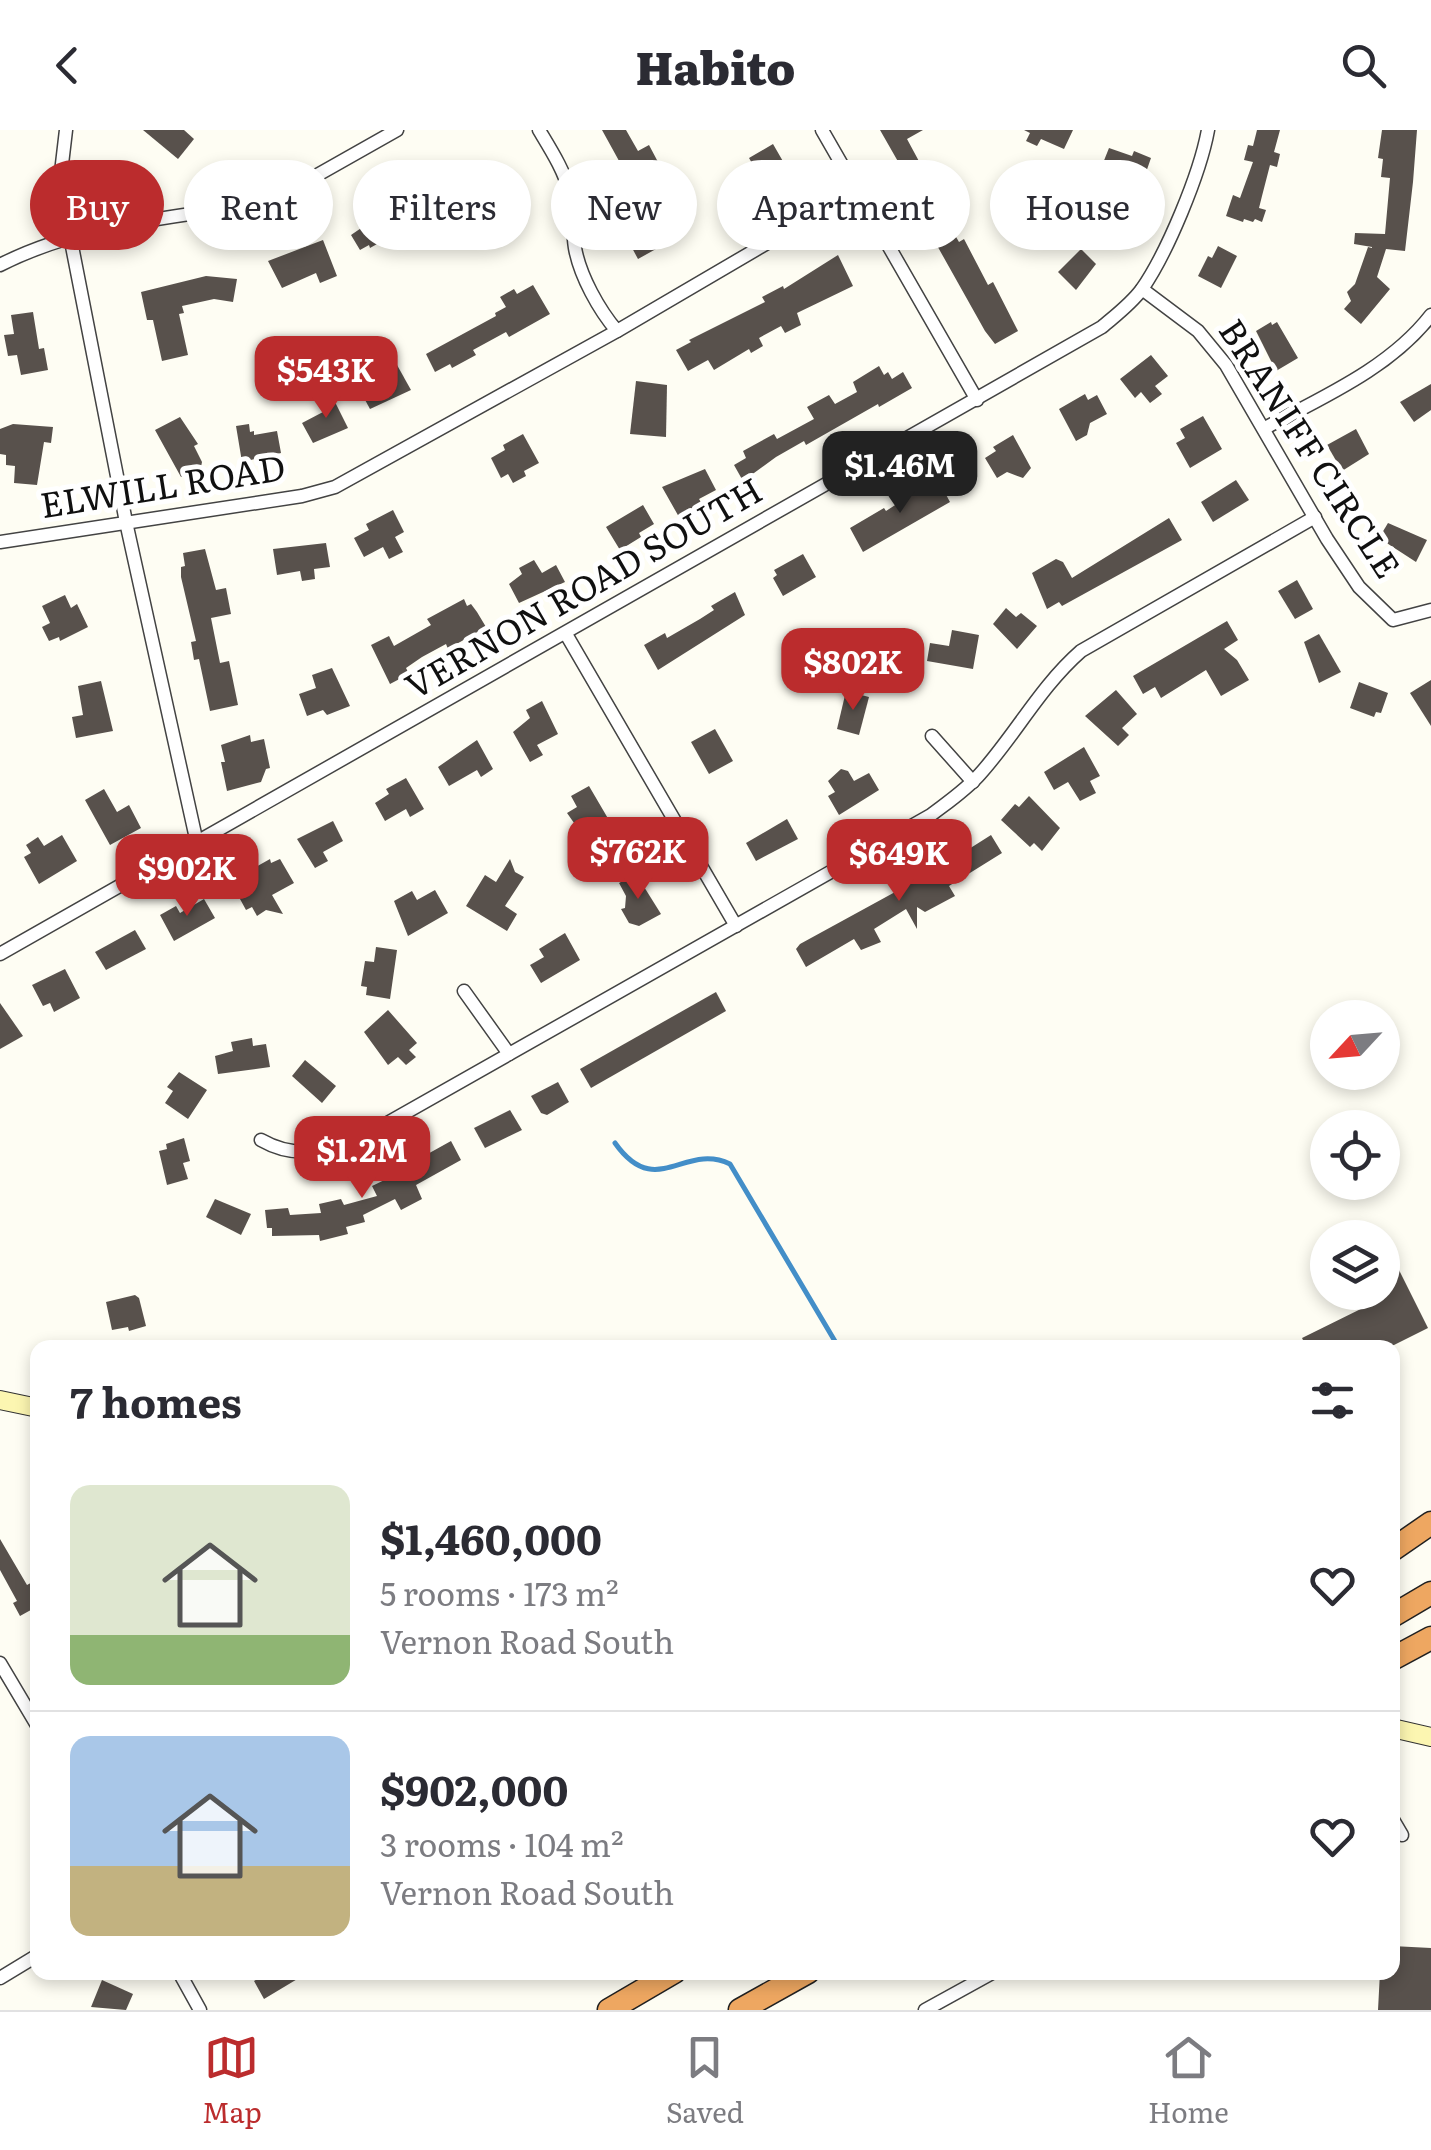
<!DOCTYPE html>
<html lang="en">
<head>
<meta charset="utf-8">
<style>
	body { margin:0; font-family:Literata,serif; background:#f7f7f7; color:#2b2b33; height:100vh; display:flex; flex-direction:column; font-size:38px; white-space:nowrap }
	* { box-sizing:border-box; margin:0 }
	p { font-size:32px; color:#7c7c81 }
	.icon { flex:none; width:55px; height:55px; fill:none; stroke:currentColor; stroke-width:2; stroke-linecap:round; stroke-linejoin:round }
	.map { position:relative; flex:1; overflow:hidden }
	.sheet { position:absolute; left:30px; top:1210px; width:1370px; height:640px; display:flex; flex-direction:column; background:#fff; border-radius:20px; box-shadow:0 5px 15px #0003 }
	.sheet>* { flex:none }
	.top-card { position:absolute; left:30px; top:30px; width:1372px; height:90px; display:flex; gap:20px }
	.needle { width:65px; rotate:244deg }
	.fabs { position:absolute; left:1310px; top:870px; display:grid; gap:20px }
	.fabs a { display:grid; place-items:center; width:90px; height:90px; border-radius:50%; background:#fff; box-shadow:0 5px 15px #0003; font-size:50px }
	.price { position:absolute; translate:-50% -85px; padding:0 22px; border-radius:20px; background:#bb2c2d; color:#fff; font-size:32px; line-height:65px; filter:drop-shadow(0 2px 5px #0008) }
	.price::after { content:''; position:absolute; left:50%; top:60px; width:30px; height:22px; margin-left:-15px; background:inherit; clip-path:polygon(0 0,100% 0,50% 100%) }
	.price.selected { background:#222; color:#fff }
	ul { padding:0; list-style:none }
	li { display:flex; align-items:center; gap:30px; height:250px; padding:0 40px }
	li+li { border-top:2px solid #e1e1e2 }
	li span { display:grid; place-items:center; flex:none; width:280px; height:200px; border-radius:20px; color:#555 }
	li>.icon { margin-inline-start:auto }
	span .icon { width:120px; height:120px; fill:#fffc; stroke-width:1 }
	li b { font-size:42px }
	h2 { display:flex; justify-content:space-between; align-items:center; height:120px; padding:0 40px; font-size:42px }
	.pill { padding:0 35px; border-radius:45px; background:#fff; box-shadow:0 5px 15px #0003; font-size:35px; line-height:90px }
	.pill.selected { background:#bb2c2d; color:#fff }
	header { display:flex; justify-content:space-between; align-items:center; height:130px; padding:0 40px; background:#fff; font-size:45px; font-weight:800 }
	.menu { display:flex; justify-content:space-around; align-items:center; height:140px; border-top:2px solid #e1e1e2; background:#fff; font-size:28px; color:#7c7c81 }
	.menu a { display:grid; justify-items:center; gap:5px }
	.menu .selected { color:#bb2c2d }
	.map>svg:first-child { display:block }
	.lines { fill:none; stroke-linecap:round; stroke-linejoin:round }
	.stream { stroke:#438ec8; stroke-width:5 }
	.building { fill:#58514c }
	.street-casing { stroke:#434343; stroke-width:15 }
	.secondary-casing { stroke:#323232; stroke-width:20 }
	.highway-casing { stroke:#212121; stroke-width:25 }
	.street { stroke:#fff; stroke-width:12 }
	.secondary { stroke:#fcf6b1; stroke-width:18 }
	.highway { stroke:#eea761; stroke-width:22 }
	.labels { text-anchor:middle; stroke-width:10; stroke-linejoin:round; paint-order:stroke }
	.street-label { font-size:35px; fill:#101010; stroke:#fff }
</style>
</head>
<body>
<header><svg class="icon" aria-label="back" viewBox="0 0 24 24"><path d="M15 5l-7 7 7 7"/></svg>Habito<svg class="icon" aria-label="search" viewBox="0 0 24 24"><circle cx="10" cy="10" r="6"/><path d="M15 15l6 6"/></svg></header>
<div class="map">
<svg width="1431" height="1880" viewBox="0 0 1431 1880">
	<rect width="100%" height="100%" fill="#fefdf3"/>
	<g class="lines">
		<path class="stream" d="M615 1013C656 1071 684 1012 730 1034L839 1218"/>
	</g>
	<g class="building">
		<path d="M143 0H184L194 9 178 29Z"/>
		<path d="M602 0H626L638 21 649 15 658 32 629 49Z"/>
		<path d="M880 0H923L907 9 942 74 938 76 959 112 964 109 988 155 993 152 1018 201 995 214 985 201 907 62 910 61 896 37 900 35Z"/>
		<path d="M1024 0H1073L1064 19 1041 9 1037 16 1026 11 1030 3Z"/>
		<path d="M1257 0H1280L1274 22 1280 24 1277 37 1270 35 1262 66 1259 78 1266 80 1262 92 1255 89 1253 92 1244 89 1243 92 1226 86 1233 65 1240 68 1253 32 1244 30 1248 15 1253 16Z"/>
		<path d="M1382 0H1417L1413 52 1405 121 1386 119 1377 147 1390 159 1361 194 1344 179 1351 171 1347 162 1355 154 1368 117 1372 118V117L1354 114 1355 103 1385 104 1390 48 1381 47 1383 29 1378 28Z"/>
		<path d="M773 14 792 47 756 67 754 64 748 68 738 50 747 45 744 40 753 35 749 28Z"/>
		<path d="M1109 18 1132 26 1134 21 1151 28 1144 48 1136 47 1124 83 1128 85 1110 118 1089 106 1093 98 1090 96 1103 71 1106 73 1116 48V40L1103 33Z"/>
		<path d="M445 41 498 49 491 76 440 62Z"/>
		<path d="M408 57 425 87 370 118 369 115 360 120 351 105 370 92 368 89 391 76 387 69Z"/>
		<path d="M670 76 681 96 661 107 665 114 638 129 625 105Z"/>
		<path d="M323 110 337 146 320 153 316 143 282 158 268 131Z"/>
		<path d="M1218 116 1237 126 1221 158 1198 146 1208 126 1212 128Z"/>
		<path d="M1081 119 1096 134 1076 160 1058 142Z"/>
		<path d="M838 125 853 156 797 183 801 195 785 203 781 196 759 208 763 216 751 223 749 219 714 240 708 230 688 241 676 220 691 212 689 210 765 172 762 167 783 156 784 159Z"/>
		<path d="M206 146 237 149 233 172 214 169 182 176 184 183 179 184 188 225 162 231 153 190H147L141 162Z"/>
		<path d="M533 155 550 184 509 207 506 202 473 220 476 225 452 238 450 234 435 242 426 224 496 186 495 183 506 177 500 167 514 159 517 164Z"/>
		<path d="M33 182 39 219 44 218 48 240 21 245 17 225 8 226 4 205 14 204 11 185Z"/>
		<path d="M1271 192 1272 195 1277 192 1298 228 1276 241 1256 201Z"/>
		<path d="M1151 225 1168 246 1155 256 1162 264 1150 273 1141 262 1135 268 1120 249Z"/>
		<path d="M397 235 411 260 370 279 358 257Z"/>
		<path d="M879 236 884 245 888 242 892 249 903 242 912 258 879 277 878 274 806 315 804 311 776 327 743 351 734 335 746 328 743 321 774 304 777 309 814 289 807 277 829 265 835 274 857 262 853 252Z"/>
		<path d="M636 251 667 255 666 307 630 304Z"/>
		<path d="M1431 254V280L1414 292 1400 272Z"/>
		<path d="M331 264 348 298 313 313 302 293 323 282 318 270Z"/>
		<path d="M1085 264 1088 270 1097 265 1107 284 1090 293 1087 305 1076 311 1059 279Z"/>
		<path d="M1203 286 1222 319 1190 338 1176 313 1185 308 1180 299Z"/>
		<path d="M180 287 198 314 194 316 202 332 201 337 181 347 155 300Z"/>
		<path d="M13 294 53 297 51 313 44 312 37 355 14 353 15 336 6 335V325L0 324V299Z"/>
		<path d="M249 294 250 302 254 301V305L277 301 281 323 242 332 236 296Z"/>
		<path d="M1356 299 1369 324 1342 341 1327 315Z"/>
		<path d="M523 304 539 333 524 341 526 346 513 353 508 344 501 348 491 328 505 320 503 315Z"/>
		<path d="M1013 305 1031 338 1023 348 1007 342 997 348 985 328 996 321 993 317Z"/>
		<path d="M705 339 716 360 699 369 702 374 679 387 662 357Z"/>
		<path d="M937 348 950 372 863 422 850 398 884 378 886 381Z"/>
		<path d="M1236 350 1249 370 1213 392 1201 372Z"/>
		<path d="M643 375 654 394 639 403 641 407 620 420 606 397Z"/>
		<path d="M393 380 404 402 395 407 403 422 389 429 383 417 364 427 354 408 369 400 366 394Z"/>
		<path d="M1169 388 1182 410 1062 476 1059 472 1047 479 1032 443 1056 429 1063 432 1072 448Z"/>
		<path d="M1388 393 1427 410 1416 432 1379 408Z"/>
		<path d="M326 413 330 437 314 439 315 449 302 451 300 441 277 445 273 419Z"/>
		<path d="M205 419 216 460 226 458 231 484 211 488 220 533 229 531 238 575 210 581 199 529 194 530 191 512 196 511 181 447V437L185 436 183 423Z"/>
		<path d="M803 424 816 447 783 466 773 448 777 445 774 440Z"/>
		<path d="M534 430 542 443 556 435 565 452 519 473 509 454 522 444 519 438Z"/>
		<path d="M1297 450 1313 479 1295 489 1278 461Z"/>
		<path d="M735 462 745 485 658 540 644 515 665 503 667 508 700 489 714 480 711 476Z"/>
		<path d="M65 465 71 478 77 474 88 497 60 511 59 507 49 511 42 497 50 493 42 476Z"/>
		<path d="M464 469 467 476 471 474 477 482 486 497 448 519 446 514 422 527 406 538 409 544 390 554 371 515 389 506 394 516 431 495 427 489Z"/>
		<path d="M1006 478 1016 487 1021 483 1037 496 1017 519 993 494Z"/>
		<path d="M1227 491 1238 510 1224 519 1237 530 1249 550 1221 566 1206 540 1161 568 1155 557 1143 564 1133 546Z"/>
		<path d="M952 500 979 505 973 539 927 531 930 513 949 516Z"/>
		<path d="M1319 504 1341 542 1319 553 1304 512Z"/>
		<path d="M884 509 893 525 902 520 913 537 882 557 863 522Z"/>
		<path d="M332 538 350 576 327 585 323 580 307 586 299 564 316 558 312 545Z"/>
		<path d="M1431 550V596L1410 563Z"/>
		<path d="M101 551 113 601 76 608 72 587 83 585 78 556Z"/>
		<path d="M1359 552 1388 563 1381 583 1376 582 1374 587 1350 578Z"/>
		<path d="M1116 560 1137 584 1122 598 1129 605 1118 616 1085 586Z"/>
		<path d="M846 561 869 567 859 605 837 599Z"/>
		<path d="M542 571 558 604 537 615 543 625 530 632 513 602 530 588 526 580Z"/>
		<path d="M715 599 733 631 709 644 691 612Z"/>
		<path d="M250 605 251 612 264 609 270 638 266 639 261 652 227 661 221 632H225L221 615Z"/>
		<path d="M477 610 493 639 481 647 477 640 449 656 438 637Z"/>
		<path d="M1084 617 1100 646 1090 651 1096 663 1080 671 1068 652 1054 660 1044 642Z"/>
		<path d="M841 639 848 641 854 651 869 643 879 660 839 685 828 666 835 662 828 651Z"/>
		<path d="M406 648 424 679 410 687 406 679 385 691 375 673 389 664 386 659Z"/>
		<path d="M589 656 613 697 592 708 586 696 579 700 567 683 577 677 571 666Z"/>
		<path d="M104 659 117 682 129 675 141 698 110 715 85 670Z"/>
		<path d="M1029 666 1060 698 1042 721 1034 713 1030 717 1001 690 1015 674 1019 677Z"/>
		<path d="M787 689 798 709 756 731 746 713Z"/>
		<path d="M333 691 343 711 323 722 328 731 315 738 297 709Z"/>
		<path d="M62 705 77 731 39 754 24 727 31 723 26 715 38 707 44 716Z"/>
		<path d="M991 705 1002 723 949 756 955 766 925 782 917 777V799L906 779 874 799 881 812 861 820 854 809 806 837 796 819 800 814 939 738Z"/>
		<path d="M270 729 271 733 280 729 294 753 272 765 283 784 266 780 257 786 252 777 246 780 228 747 252 733 254 738Z"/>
		<path d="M510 729 515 742 524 747 505 776 517 784 507 801 466 776 485 745 496 752Z"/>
		<path d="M636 744 661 784 639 796 629 793 621 779 625 778 626 766 619 753Z"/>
		<path d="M435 760 448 783 408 806 394 771 412 761 417 770Z"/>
		<path d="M204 769 215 788 174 811 160 785 176 776 180 783Z"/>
		<path d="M135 800 146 819 106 840 95 822Z"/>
		<path d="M565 803 580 830 541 853 530 835 544 827 539 819Z"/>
		<path d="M376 817 397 820 390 869 366 865 367 857 361 856 365 831 374 832Z"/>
		<path d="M65 839 80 868 54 882 50 873 43 876 32 855Z"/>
		<path d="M716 862 726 881 591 958 580 939Z"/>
		<path d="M0 873 23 906 0 919Z"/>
		<path d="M388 880 417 913 409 920 416 927 406 935 398 927 388 935 364 902Z"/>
		<path d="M252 908 253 916 266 914 270 937 218 944 215 926 233 921 231 912Z"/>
		<path d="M305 930 336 956 322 973 292 946Z"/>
		<path d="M179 942 207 960 188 989 165 973 173 961 167 957Z"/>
		<path d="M558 952 569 972 547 985 541 983 531 966Z"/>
		<path d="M510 980 522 1000 485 1018 474 998Z"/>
		<path d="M184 1008 190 1031 183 1033 188 1049 167 1055 159 1021 167 1019 166 1014Z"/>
		<path d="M451 1011 461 1030 416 1055 422 1069 401 1080 395 1069 363 1085 365 1092 346 1097 348 1104 320 1111 319 1105 272 1106V1098H267L265 1080 288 1078 290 1085 321 1083 319 1074 341 1069 344 1075 377 1066 372 1056 426 1030 424 1026Z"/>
		<path d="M215 1069 251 1084 241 1105 206 1087Z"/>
		<path d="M1399 1140 1428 1198 1388 1218H1307L1302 1208 1383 1168 1382 1148Z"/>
		<path d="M135 1165 139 1168 146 1196 129 1201 128 1197 112 1200 106 1172Z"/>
		<path d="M0 1409 27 1455 38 1449V1476L20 1486 13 1473 17 1471 0 1440Z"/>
		<path d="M1392 1816 1431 1818V1880H1378L1380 1842H1392Z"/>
		<path d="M256 1842H309L264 1869 254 1851 259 1848Z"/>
		<path d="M102 1850 133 1864 126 1880 91 1877Z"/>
	</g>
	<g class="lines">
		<g class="street-casing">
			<g id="street">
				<path d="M66 0 60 51 70 106 126 392 197 713"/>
				<path d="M539 0C551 20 564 40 570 63 574 81 572 100 575 118 580 146 599 180 617 201"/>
				<path d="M822 0 977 270"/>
				<path d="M0 135C80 94 171 88 258 74L282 65 397 0"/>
				<path d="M1142 159 1198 201 1226 235 1327 409 1359 457 1393 490 1431 480"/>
				<path d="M1265 298C1323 267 1390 238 1431 185"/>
				<path d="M0 412 302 366 335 357 617 201 856 61"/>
				<path d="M566 504 736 796"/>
				<path d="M932 606 973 652"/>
				<path d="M0 824 1102 197C1116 185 1131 174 1142 159 1167 123 1200 44 1208 0"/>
				<path d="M464 861 509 924"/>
				<path d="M261 1010C296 1030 325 1021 361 1008L931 685C948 672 966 660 980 644 1016 604 1040 557 1081 521L1315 387"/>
				<path d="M0 1533 38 1597"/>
				<path d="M1392 1688 1402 1705"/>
				<path d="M179 1842 200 1880"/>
				<path d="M0 1848 38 1825"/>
				<path d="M925 1880 994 1842"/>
			</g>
		</g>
		<g class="secondary-casing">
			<g id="secondary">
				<path d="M0 1270 38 1278"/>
				<path d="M1392 1598 1431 1607"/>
			</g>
		</g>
		<g class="highway-casing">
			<g id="highway">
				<path d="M1392 1420 1431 1393"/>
				<path d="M1392 1486 1431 1463"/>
				<path d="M1392 1529 1431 1508"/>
				<path d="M609 1880 674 1842"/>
				<path d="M740 1880 808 1842"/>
			</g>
		</g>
		<use href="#street" class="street"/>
		<use href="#secondary" class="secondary"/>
		<use href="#highway" class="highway"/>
	</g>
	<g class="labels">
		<g class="street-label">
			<text transform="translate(1309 319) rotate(57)" y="12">BRANIFF CIRCLE</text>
			<text transform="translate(163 357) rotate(-9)" y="12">ELWILL ROAD</text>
			<text transform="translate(584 459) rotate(-30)" y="12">VERNON ROAD SOUTH</text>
		</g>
	</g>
</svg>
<div class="fabs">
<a><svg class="needle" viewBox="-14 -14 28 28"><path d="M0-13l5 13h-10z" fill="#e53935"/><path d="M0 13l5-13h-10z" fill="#7c7c81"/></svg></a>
<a><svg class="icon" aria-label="locate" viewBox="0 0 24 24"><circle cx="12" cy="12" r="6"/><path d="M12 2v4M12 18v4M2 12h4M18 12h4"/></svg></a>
<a><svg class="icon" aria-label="layers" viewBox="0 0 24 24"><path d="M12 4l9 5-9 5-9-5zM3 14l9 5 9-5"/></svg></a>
</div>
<b class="price" style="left:326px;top:291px">$543K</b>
<b class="price selected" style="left:900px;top:386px">$1.46M</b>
<b class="price" style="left:853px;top:583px">$802K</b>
<b class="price" style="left:638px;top:772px">$762K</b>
<b class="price" style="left:899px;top:774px">$649K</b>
<b class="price" style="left:187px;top:789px">$902K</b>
<b class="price" style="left:362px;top:1071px">$1.2M</b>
<div class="top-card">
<a class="pill selected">Buy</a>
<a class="pill">Rent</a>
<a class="pill">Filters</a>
<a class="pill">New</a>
<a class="pill">Apartment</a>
<a class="pill">House</a>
</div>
<section class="sheet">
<h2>7 homes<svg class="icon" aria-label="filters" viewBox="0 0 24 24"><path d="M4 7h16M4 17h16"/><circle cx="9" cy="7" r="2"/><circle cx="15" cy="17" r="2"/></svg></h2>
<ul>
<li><span style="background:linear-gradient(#dfe7d0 75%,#8fb573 0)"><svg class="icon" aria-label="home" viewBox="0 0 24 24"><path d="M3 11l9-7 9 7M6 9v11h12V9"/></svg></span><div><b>$1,460,000</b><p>5 rooms · 173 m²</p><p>Vernon Road South</p></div><svg class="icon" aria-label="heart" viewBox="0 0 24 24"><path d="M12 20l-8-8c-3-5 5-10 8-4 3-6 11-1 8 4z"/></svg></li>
<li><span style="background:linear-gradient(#a9c7e8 65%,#c2b280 0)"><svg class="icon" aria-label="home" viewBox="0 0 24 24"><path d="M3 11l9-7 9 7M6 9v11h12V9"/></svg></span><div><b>$902,000</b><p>3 rooms · 104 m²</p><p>Vernon Road South</p></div><svg class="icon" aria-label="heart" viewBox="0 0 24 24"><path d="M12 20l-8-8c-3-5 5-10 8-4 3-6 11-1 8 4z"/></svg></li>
</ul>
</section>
</div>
<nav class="menu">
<a class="selected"><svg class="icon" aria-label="map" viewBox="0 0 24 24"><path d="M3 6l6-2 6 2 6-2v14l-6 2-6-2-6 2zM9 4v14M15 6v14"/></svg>Map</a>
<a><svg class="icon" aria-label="saved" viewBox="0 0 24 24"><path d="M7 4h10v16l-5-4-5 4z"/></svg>Saved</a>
<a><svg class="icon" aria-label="home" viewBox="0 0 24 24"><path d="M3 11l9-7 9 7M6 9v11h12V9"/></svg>Home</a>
</nav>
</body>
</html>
